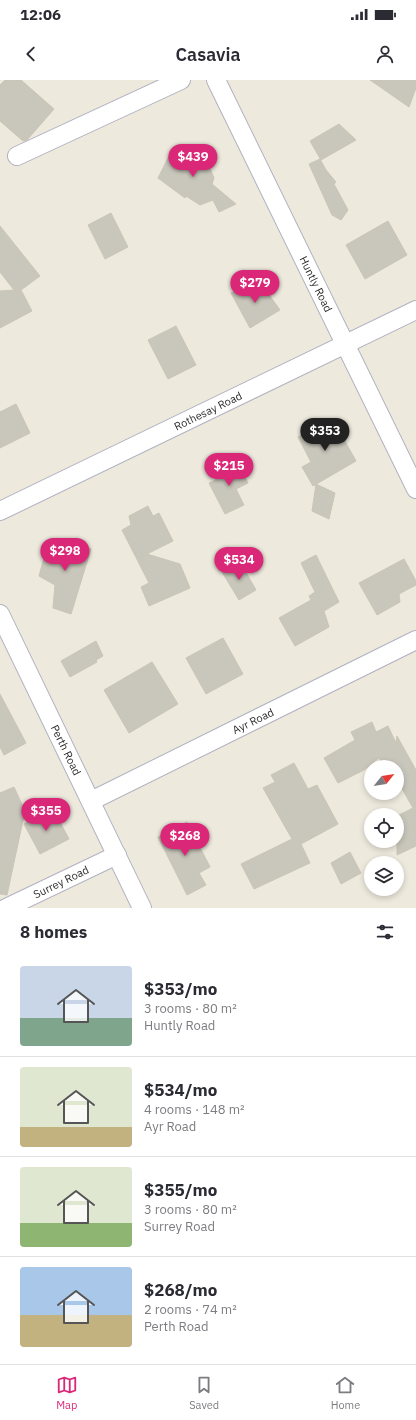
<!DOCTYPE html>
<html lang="en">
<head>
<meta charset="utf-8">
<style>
	body { margin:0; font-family:"IBM Plex Sans",sans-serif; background:#f7f7f7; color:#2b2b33; height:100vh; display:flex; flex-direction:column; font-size:15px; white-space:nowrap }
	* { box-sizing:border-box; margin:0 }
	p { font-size:13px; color:#7c7c81 }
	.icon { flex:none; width:22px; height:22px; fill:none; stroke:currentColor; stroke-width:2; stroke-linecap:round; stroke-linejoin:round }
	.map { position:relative; height:828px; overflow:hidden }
	.drawer { display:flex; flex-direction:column; background:#fff; flex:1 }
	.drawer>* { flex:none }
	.needle { width:26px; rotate:60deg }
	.controls { position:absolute; left:364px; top:680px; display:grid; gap:8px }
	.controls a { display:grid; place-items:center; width:40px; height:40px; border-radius:50%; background:#fff; box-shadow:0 2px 6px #0003; font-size:20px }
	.price { position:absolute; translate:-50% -34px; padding:0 9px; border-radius:14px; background:#db2777; color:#fff; font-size:13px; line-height:26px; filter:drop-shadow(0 1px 2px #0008) }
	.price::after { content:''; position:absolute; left:50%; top:24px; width:12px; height:9px; margin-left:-6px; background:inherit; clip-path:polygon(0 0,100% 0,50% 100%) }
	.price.selected { background:#222; color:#fff }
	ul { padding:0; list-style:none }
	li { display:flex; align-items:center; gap:12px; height:100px; padding:0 20px }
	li+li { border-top:1px solid #e1e1e2 }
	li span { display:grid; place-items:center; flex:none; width:112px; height:80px; border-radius:4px; color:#555 }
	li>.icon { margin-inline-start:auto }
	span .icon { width:48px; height:48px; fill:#fffc; stroke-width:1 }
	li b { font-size:17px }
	h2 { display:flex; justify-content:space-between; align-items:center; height:48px; padding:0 20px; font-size:17px }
	.status { display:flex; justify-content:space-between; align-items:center; height:28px; padding:0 20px; background:#fff; direction:ltr }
	.status svg { height:11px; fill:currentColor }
	header { display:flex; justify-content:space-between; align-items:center; height:52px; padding:0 20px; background:#fff; font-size:18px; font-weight:600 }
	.tabs { display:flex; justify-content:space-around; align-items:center; height:56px; border-top:1px solid #e1e1e2; background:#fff; font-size:11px; color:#7c7c81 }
	.tabs a { display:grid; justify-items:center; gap:2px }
	.tabs .selected { color:#db2777 }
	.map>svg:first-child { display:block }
	.building { fill:#c9c7bb; stroke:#cac5b6 }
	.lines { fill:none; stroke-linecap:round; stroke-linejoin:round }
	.street-casing { stroke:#b1b2c0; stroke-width:20 }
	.street { stroke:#fff; stroke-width:18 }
	.labels { text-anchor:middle; stroke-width:4; stroke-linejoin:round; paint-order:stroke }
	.street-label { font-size:11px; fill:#2c2c2c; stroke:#fff }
</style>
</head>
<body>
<div class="status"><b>12:06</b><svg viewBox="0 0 49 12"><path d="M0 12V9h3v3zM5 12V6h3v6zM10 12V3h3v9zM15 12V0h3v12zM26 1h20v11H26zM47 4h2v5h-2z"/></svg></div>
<header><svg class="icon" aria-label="back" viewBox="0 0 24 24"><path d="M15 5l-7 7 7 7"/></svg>Casavia<svg class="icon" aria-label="person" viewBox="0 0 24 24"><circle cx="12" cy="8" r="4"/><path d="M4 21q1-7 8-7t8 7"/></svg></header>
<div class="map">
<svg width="416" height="828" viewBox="0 0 416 828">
	<rect width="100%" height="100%" fill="#eee9dd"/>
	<g class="building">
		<path d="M5 0H21L54 29 27 60 23 61 0 41V5Z"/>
		<path d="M370 0H416V8L409 27Z"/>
		<path d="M339 44 356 60 321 80 310 61Z"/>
		<path d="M178 67 204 73 214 98 212 104 236 124 219 132 213 120 200 125 186 116 185 118 158 98 172 70Z"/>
		<path d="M320 79 326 90 336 102 334 104 348 130 341 140 332 135 309 84Z"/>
		<path d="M111 133 128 167 105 179 88 145Z"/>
		<path d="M388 141 407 175 365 199 346 165Z"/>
		<path d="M0 146 40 196 21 210 32 231 0 248V211L14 210 0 192Z"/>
		<path d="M260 202 280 230 250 248 231 213Z"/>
		<path d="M176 246 196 285 168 299 148 260Z"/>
		<path d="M16 324 30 353 0 368V332Z"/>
		<path d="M332 338 356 381 313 406 302 387 311 382 298 357Z"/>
		<path d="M237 382 248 403 236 409 244 425 225 434 209 403 216 400 212 394Z"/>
		<path d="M316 404 335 413 329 439 312 431Z"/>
		<path d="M148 426 153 436 159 433 173 461 147 474 180 484 190 508 149 526 141 507 149 503 122 450 131 445 129 436Z"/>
		<path d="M57 458 91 469 71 534 53 528 55 505 39 496 45 474 52 473Z"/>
		<path d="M316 475 339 522 324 531 329 547 295 566 279 538 311 520 309 516 315 512 301 483Z"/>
		<path d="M404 479 416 501V505L399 514 400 522 377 535 359 503Z"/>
		<path d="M240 482 256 510 239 520 222 492Z"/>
		<path d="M223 558 243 594 206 614 186 578Z"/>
		<path d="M96 561 103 576 96 580 97 582 70 597 61 581Z"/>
		<path d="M152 582 178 624 129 653 104 610Z"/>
		<path d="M0 614 26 663 4 675 0 667Z"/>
		<path d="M372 642 376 652 388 646 396 663 397 656 416 690V766L397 775V736L413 728 397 700V687H384L379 678 364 690 338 703 324 678 355 660 351 652Z"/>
		<path d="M294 683 308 709 317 705 338 744 301 764 310 783 254 809 241 784 292 759 263 708 275 702 271 695Z"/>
		<path d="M14 707 25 731 7 815 0 814V713Z"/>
		<path d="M53 729 69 759 40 774 24 744Z"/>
		<path d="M187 742 210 787 199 793 206 805 187 815 158 757Z"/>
		<path d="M350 772 361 793 341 804 331 783Z"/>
	</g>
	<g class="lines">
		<g class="street-casing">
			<g id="street">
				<path d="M216 0 416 409"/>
				<path d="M17 76 181 0"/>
				<path d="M0 431 416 230"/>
				<path d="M0 534 142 828"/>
				<path d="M91 721 416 560"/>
				<path d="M6 828 117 775"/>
			</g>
		</g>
		<use href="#street" class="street"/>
	</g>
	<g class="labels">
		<g class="street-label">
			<text transform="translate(316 204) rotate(64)" y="4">Huntly Road</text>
			<text transform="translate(208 331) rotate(-26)" y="4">Rothesay Road</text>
			<text transform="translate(253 641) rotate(-26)" y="4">Ayr Road</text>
			<text transform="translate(66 670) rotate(64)" y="4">Perth Road</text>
			<text transform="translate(61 802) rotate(-26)" y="4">Surrey Road</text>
		</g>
	</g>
</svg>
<div class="controls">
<a><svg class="needle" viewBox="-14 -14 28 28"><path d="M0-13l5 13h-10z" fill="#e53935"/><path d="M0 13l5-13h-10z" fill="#7c7c81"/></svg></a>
<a><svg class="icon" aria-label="locate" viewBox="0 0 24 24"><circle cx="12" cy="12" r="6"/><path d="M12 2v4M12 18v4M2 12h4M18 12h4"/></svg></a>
<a><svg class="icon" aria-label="layers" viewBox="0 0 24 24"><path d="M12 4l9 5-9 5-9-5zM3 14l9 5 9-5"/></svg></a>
</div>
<b class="price" style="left:193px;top:98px">$439</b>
<b class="price" style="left:255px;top:224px">$279</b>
<b class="price selected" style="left:325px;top:372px">$353</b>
<b class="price" style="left:229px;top:407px">$215</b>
<b class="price" style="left:65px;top:492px">$298</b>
<b class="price" style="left:239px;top:501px">$534</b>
<b class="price" style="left:46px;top:752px">$355</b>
<b class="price" style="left:185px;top:777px">$268</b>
</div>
<section class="drawer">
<h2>8 homes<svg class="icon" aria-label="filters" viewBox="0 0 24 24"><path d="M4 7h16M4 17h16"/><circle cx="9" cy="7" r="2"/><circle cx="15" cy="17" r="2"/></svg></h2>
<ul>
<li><span style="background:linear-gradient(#c9d6e8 65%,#7fa58c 0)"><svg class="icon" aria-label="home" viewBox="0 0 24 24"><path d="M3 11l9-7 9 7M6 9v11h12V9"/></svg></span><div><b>$353/mo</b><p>3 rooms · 80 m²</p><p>Huntly Road</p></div></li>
<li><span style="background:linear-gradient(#dfe7d0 75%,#c2b280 0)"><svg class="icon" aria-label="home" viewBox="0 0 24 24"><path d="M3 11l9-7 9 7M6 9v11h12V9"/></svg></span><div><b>$534/mo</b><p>4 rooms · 148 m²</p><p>Ayr Road</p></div></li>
<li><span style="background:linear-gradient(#dfe7d0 70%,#8fb573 0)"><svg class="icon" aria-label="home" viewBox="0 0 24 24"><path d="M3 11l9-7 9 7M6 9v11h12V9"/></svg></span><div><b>$355/mo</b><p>3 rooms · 80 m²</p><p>Surrey Road</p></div></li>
<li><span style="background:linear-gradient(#a9c7e8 60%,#c2b280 0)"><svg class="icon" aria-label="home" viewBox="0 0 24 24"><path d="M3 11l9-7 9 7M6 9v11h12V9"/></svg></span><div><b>$268/mo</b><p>2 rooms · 74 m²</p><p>Perth Road</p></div></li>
</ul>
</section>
<nav class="tabs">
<a class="selected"><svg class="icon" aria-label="map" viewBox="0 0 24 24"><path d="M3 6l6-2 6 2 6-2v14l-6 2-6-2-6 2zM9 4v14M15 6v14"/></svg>Map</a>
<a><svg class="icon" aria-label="saved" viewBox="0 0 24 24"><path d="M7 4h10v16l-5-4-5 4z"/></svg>Saved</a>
<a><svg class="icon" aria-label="home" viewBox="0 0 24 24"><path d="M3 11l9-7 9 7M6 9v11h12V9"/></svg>Home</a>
</nav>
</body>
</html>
